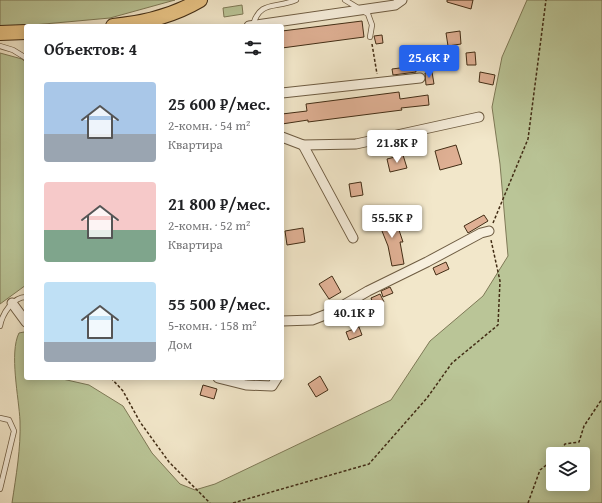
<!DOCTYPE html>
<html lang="ru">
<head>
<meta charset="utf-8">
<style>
	body { margin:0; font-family:"Gentium Book Plus",serif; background:#f2f2f2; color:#202124; height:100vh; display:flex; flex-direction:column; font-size:15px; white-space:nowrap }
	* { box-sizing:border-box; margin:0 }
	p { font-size:13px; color:#757577 }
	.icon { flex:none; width:22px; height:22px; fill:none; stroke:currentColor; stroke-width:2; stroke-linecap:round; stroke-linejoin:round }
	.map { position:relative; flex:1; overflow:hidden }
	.side { position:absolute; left:24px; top:24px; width:260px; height:356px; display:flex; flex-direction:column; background:#fff; border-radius:4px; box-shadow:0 2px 10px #0003 }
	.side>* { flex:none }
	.tools { position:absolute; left:546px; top:447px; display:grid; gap:8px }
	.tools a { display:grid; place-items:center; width:44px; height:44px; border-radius:4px; background:#fff; box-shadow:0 2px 10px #0003; font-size:20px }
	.price { position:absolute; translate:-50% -34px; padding:0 9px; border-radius:4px; background:#fff; color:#222; font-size:13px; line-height:26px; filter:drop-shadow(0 1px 2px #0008) }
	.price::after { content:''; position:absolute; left:50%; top:24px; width:12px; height:9px; margin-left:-6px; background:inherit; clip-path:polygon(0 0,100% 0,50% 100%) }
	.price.selected { background:#2563eb; color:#fff }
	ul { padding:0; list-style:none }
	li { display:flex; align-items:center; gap:12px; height:100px; padding:0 20px }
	li span { display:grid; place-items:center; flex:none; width:112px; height:80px; border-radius:4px; color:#555 }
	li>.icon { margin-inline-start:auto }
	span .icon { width:48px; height:48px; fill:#fffc; stroke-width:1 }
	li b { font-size:17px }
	h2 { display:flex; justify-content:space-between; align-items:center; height:48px; padding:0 20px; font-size:17px }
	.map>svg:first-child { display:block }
	.green { fill:#bac597; stroke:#7e7956; fill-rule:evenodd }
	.building { fill:#dfb094; stroke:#422d15 }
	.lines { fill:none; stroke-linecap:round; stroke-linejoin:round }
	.service-casing { stroke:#6e5c42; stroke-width:6 }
	.minor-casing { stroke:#6e5c42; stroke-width:11 }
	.primary-casing { stroke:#422d15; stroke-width:16 }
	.path { stroke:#422d15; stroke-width:1.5; stroke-dasharray:3 2; stroke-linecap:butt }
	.service { stroke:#f7efdd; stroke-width:4.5 }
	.minor { stroke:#f7efdd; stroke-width:9 }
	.primary { stroke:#e9c485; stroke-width:14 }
</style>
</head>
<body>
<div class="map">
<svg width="602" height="503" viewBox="0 0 602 503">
	<rect width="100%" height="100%" fill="#f2e7ca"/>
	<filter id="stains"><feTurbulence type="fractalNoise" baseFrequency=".005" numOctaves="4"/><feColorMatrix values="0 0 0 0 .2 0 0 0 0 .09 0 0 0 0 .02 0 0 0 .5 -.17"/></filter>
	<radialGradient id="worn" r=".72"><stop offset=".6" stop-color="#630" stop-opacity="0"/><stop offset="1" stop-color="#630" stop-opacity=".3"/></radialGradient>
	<g class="green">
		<path d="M0 0H175L110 18 0 28Z"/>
		<path d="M527 0H602V503H12C16 476 21 448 20 421 19 398 9 353 19 333L24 332 26 335V378H58L89 385 123 406 152 453 180 484 195 490 215 484 391 400 430 341 483 296 508 256 500 164 492 107 502 57ZM553 454H583V484H553Z"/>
		<path d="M242 5 243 14 224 17 223 8Z"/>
		<path d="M0 53 22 59 26 63V285L0 304Z"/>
	</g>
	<g class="building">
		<path d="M447 0H473L471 9 447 2Z"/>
		<path d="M362 21 364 37 282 48V31Z"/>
		<path d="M460 31 461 44 448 46 446 33Z"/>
		<path d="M382 35 383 43 376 44 374 36Z"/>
		<path d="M475 52 476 65H467L466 53Z"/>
		<path d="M415 66 416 72 393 75 392 69Z"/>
		<path d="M432 72 434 84 426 85 425 73Z"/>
		<path d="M480 72 495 75 493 85 479 82Z"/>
		<path d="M399 92 400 99 428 95 429 105 401 108 402 110 308 122V120L282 124V114L307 111 306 104Z"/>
		<path d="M456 145 462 164 440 170 435 151Z"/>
		<path d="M403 155 407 168 390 172 387 159Z"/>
		<path d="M361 182 363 195 351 197 349 184Z"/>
		<path d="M389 212 395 231 399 230 403 242H400L404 264 392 266 388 246 376 216Z"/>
		<path d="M484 215 488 221 468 233 464 226Z"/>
		<path d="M303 228 305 242 287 245 285 231Z"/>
		<path d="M446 262 449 269 436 275 433 268Z"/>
		<path d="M332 276 341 292 329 299 319 284Z"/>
		<path d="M390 287 393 293 383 297 381 291Z"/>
		<path d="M380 294 384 302 374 306 371 298Z"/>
		<path d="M359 327 362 335 349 340 346 332Z"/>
		<path d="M320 376 328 390 316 397 308 384Z"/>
		<path d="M203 385 217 389 214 399 200 395Z"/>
	</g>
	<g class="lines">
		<g class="service-casing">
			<g id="service">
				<path d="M345 0 368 14 372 25 370 37"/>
				<path d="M253 25C260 0 275 9 296 0"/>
				<path d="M0 46 13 50 26 58"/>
				<path d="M0 326C2 314 13 297 26 297"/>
				<path d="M0 418 9 420 14 431 0 489"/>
			</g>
		</g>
		<g class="minor-casing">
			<g id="minor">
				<path d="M249 26 395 5 402 0"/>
				<path d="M282 93 420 78"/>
				<path d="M282 137 303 145 356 144 479 117"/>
				<path d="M303 145 353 238"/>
				<path d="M12 303 26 322"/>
				<path d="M282 321 312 320 330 313 368 291 427 262 481 233 489 231"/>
				<path d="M218 378 246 385 272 386 277 378"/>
			</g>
		</g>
		<g class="primary-casing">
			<g id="primary">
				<path d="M113 26C145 23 173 16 200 0"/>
				<path d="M0 33 26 32"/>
			</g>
		</g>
		<g class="path">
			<path d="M372 44 377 74"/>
			<path d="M493 223 528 139 546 0"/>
			<path d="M111 378 123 391 140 422 169 462 210 503"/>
			<path d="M559 454 565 444 579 442 584 426 602 399"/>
			<path d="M233 503 369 464 427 398 452 363 498 325 500 281 491 240"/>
			<path d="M528 503 540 470 553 460"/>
		</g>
		<use href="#service" class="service"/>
		<use href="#minor" class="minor"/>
		<use href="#primary" class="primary"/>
	</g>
	<rect width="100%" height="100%" filter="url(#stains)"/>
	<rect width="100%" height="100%" fill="url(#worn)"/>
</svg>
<div class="tools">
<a><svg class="icon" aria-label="layers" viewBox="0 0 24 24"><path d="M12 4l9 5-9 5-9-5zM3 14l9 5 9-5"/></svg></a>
</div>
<b class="price selected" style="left:429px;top:79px">25.6K ₽</b>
<b class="price" style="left:397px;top:164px">21.8K ₽</b>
<b class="price" style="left:392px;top:239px">55.5K ₽</b>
<b class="price" style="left:354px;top:334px">40.1K ₽</b>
<section class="side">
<h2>Объектов: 4<svg class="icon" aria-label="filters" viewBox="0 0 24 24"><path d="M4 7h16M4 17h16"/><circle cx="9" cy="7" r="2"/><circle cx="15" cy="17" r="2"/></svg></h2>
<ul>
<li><span style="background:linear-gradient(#a9c7e8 65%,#9aa5b1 0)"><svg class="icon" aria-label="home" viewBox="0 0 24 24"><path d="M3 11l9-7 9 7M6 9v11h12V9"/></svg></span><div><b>25 600 ₽/мес.</b><p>2-комн. · 54 m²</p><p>Квартира</p></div></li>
<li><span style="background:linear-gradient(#f6c9c9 60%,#7fa58c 0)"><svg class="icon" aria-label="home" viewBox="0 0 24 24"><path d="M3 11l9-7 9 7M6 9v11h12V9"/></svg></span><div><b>21 800 ₽/мес.</b><p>2-комн. · 52 m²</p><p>Квартира</p></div></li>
<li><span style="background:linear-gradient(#bfe0f5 75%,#9aa5b1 0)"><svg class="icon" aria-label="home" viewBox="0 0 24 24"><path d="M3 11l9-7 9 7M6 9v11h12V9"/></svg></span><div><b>55 500 ₽/мес.</b><p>5-комн. · 158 m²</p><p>Дом</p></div></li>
</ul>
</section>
</div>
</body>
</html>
